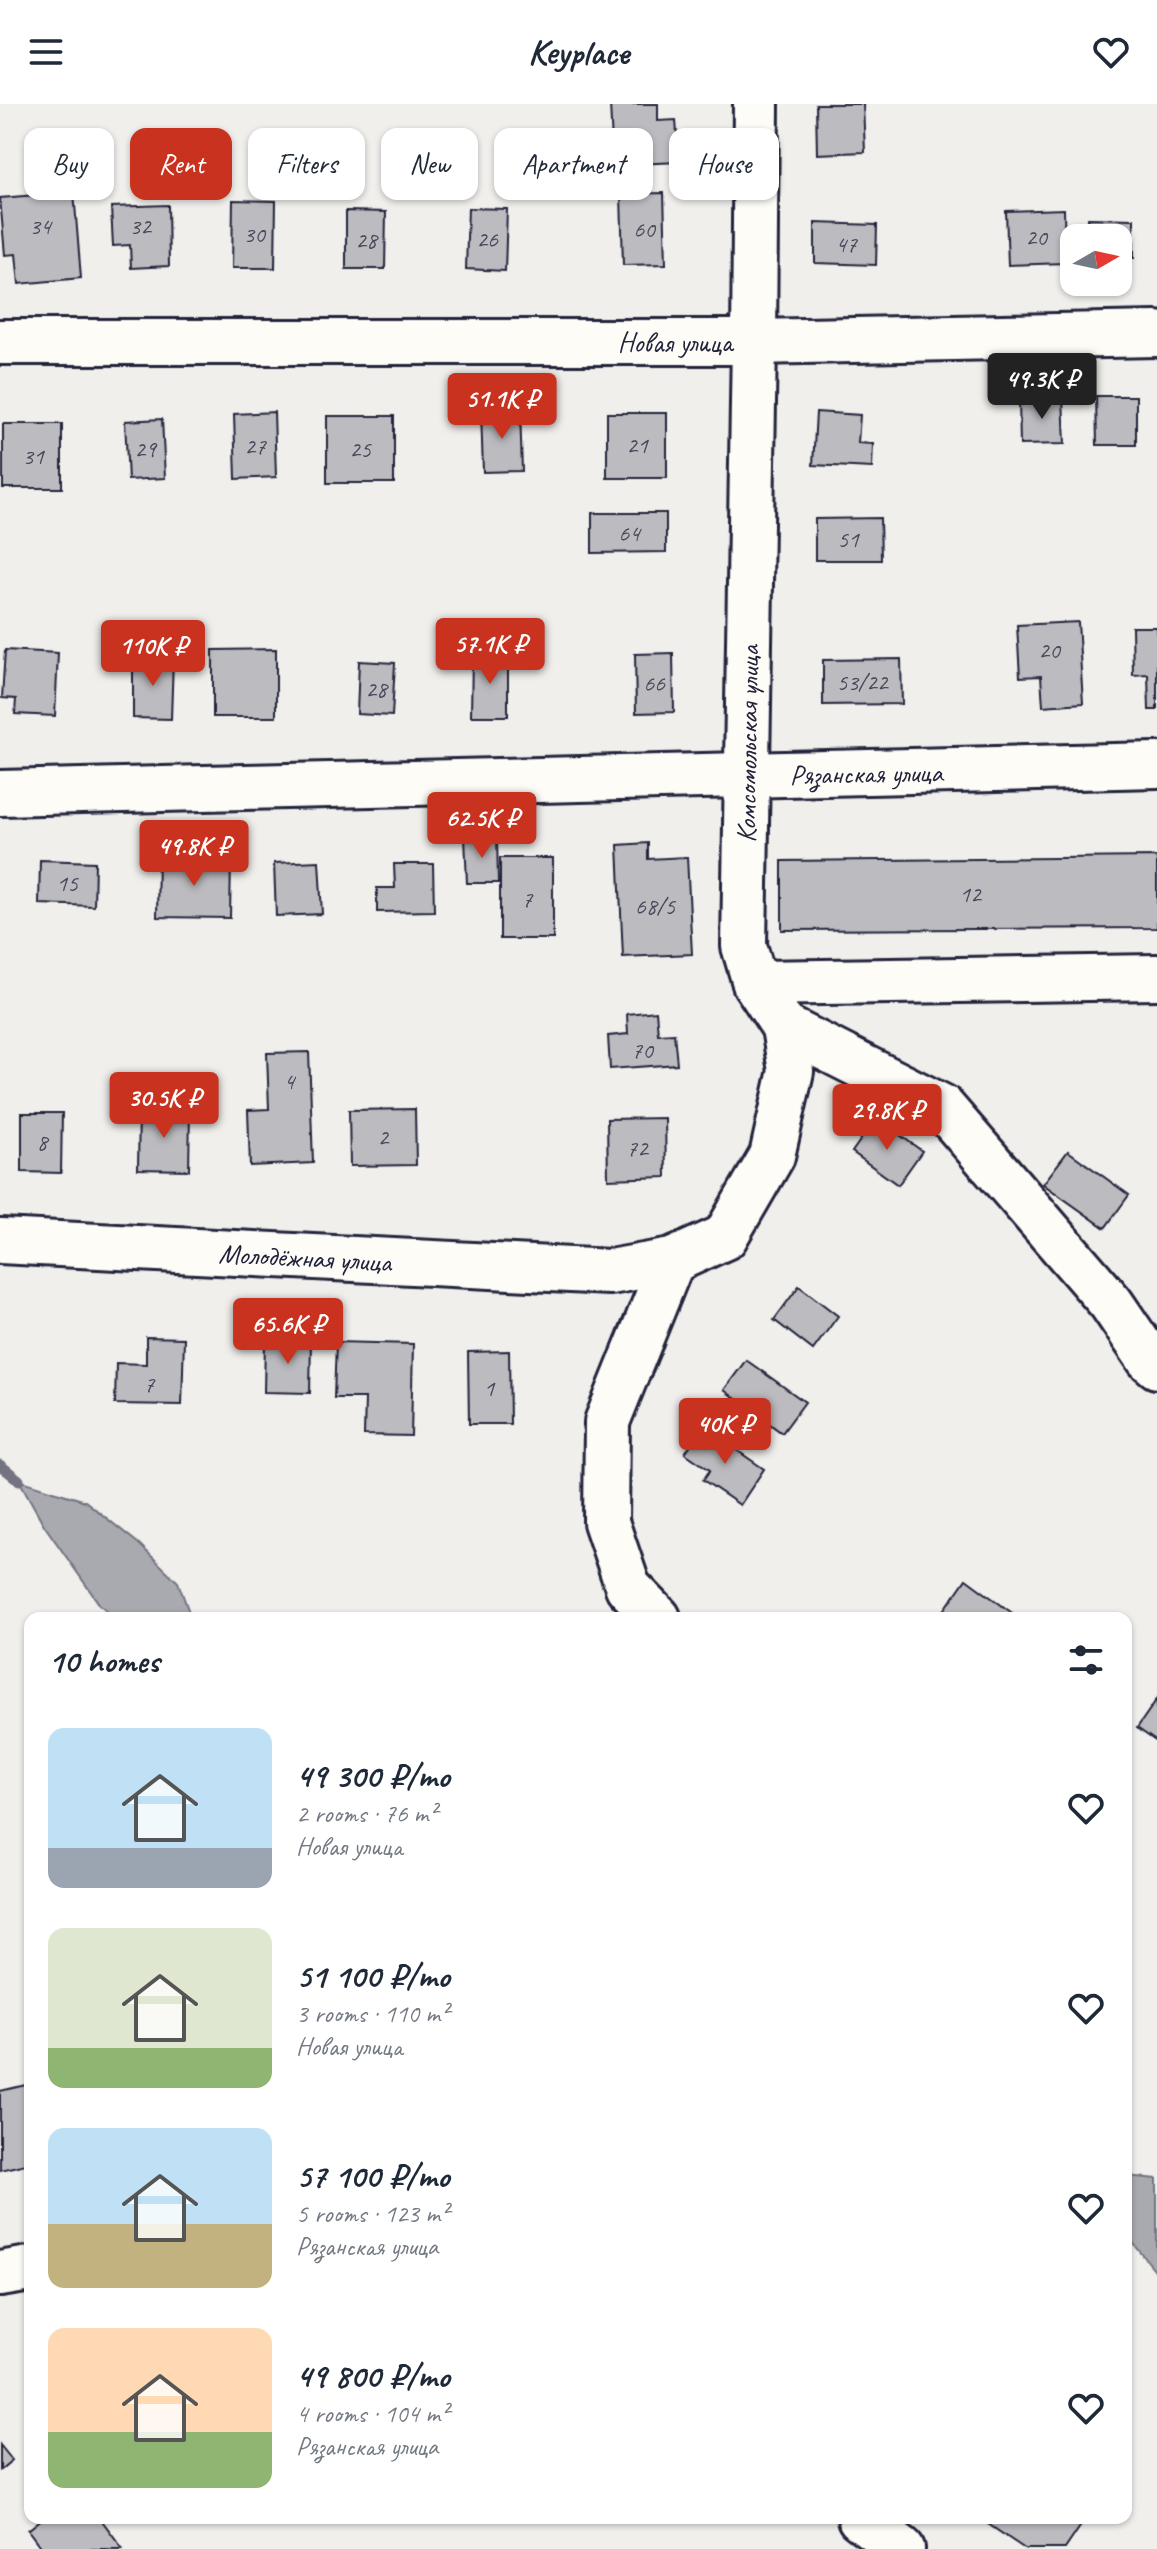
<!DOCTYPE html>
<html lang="en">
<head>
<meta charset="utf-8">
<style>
	body { margin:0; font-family:Caveat,sans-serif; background:#f6f6f7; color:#1f2937; height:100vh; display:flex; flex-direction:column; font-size:30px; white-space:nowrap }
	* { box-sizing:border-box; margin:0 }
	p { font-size:26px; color:#747a83 }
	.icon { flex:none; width:44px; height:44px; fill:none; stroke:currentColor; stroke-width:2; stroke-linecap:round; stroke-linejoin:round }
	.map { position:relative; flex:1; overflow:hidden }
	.panel { position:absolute; left:24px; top:1508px; width:1108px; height:912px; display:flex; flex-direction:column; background:#fff; border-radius:16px; box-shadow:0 2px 6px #0004 }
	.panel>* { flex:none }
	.hud { position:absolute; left:24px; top:24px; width:1110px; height:72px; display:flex; gap:16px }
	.needle { width:52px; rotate:81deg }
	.tools { position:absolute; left:1060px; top:120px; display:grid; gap:16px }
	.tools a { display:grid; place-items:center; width:72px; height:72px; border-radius:16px; background:#fff; box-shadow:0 2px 6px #0004; font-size:40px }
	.price { position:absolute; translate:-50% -68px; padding:0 18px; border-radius:8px; background:#c8321e; color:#fff; font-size:26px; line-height:52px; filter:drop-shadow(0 2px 4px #0008) }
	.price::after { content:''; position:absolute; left:50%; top:48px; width:24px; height:18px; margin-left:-12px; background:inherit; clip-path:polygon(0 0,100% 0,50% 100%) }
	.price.on { background:#222; color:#fff }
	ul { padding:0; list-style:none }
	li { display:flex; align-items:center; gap:24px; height:200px; padding:0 24px }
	li span { display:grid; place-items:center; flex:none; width:224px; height:160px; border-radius:16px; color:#555 }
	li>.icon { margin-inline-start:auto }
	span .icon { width:96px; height:96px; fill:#fffc; stroke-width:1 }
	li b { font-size:34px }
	h2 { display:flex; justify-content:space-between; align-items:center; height:96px; padding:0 24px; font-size:34px }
	.tag { padding:0 28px; border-radius:16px; background:#fff; box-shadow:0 2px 6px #0004; font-size:28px; line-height:72px }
	.tag.on { background:#c8321e; color:#fff }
	header { display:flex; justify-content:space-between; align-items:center; height:104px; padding:0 24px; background:#fff; font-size:36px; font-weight:800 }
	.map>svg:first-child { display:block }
	.water { fill:#a9a9b0; stroke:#737381; stroke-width:2 }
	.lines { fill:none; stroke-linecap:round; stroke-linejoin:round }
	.stream { stroke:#737381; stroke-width:11 }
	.building { fill:#bcbcc0; stroke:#22223b; stroke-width:2 }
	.minor-casing { stroke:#22223b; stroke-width:50 }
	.minor { stroke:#fdfcf7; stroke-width:44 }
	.labels { text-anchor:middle; stroke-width:7; stroke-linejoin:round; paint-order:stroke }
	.number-label { font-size:24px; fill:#48485c }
	.street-label { font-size:28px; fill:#22223b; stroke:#fdfcf7 }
</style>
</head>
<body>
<header><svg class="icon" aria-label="menu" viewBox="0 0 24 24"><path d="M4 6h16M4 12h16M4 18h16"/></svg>Keyplace<svg class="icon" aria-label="heart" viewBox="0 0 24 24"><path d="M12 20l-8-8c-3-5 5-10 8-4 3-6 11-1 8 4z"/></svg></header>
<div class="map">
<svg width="1157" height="2445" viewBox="0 0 1157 2445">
	<rect width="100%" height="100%" fill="#f0efec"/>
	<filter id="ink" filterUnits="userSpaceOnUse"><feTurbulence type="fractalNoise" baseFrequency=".0125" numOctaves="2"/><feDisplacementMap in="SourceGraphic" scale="16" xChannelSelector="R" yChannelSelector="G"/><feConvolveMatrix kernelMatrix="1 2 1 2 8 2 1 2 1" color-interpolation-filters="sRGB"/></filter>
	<g filter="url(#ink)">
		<g class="water">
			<path d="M19 1376 85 1397 139 1440 178 1478 189 1508 188 1514H117L100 1501 44 1421Z"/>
			<path d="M1126 2072 1157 2075V2169L1126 2130Z"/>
		</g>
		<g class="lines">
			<path class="stream" d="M0 1361 19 1376"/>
		</g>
		<g class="building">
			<path d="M610 0H658V17L676 16 679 58 613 61Z"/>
			<path d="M816 0H863L865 48 817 50Z"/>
			<path d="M74 88 81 174 19 180 16 150 5 151 0 94Z"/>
			<path d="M664 89 666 160 623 161 621 90Z"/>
			<path d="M233 96 276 97 275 164H232Z"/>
			<path d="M168 101 169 162 131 164 130 141 113 142 111 103Z"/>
			<path d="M468 104 507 105 505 167 466 165Z"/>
			<path d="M1064 105 1065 159 1008 161 1006 107Z"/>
			<path d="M346 107 386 108 385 165H346Z"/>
			<path d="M1088 114 1134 115V154H1118V134H1088Z"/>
			<path d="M815 119 877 121 876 161 815 159Z"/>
			<path d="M1096 292H1136V341H1097Z"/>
			<path d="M1063 293 1065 340 1020 341 1019 295Z"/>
			<path d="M520 306 522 367 483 368 481 307Z"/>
			<path d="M274 308 276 373 236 375 234 310Z"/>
			<path d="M816 308 860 311 858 339 873 340 872 364 813 361Z"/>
			<rect x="607" y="309" width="60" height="65"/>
			<rect x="327" y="312" width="67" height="67"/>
			<path d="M162 315 165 374 128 376 125 317Z"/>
			<rect x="3" y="320" width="59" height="64"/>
			<path d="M592 409H666V448L592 449Z"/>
			<path d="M880 414 881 456H815V415Z"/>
			<path d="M1078 518 1083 599 1043 602 1041 572 1020 573 1017 521Z"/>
			<path d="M1132 523H1157V606H1149L1148 570 1133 571Z"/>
			<path d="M276 545V613H213V546Z"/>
			<path d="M5 546 58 549 55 612 15 610 16 595 2 594Z"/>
			<path d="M673 549 674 608 636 609 635 550Z"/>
			<path d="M472 551 508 552V612H471Z"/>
			<path d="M133 555H173L171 615 133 614Z"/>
			<path d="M901 555 902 600 823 601V556Z"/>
			<path d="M359 557 395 559 392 612 357 610Z"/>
			<path d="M497 732 498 779H467L465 733Z"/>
			<path d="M648 739V755L687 753 692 850 623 853 618 741Z"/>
			<path d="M158 753 231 754 230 814 157 813Z"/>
			<path d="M1157 753V824L782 826V757Z"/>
			<rect x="500" y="754" width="53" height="81"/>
			<path d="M40 756 95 758 94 802 39 800Z"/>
			<path d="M319 757 322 810 276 812 274 759Z"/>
			<path d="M394 760H433L434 807 377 808V784H395Z"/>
			<path d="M656 907 658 930 674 929 677 960 610 965 608 932 628 930 627 910Z"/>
			<path d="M309 948 313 1059 250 1062 248 1006 269 1005 267 949Z"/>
			<path d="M415 1005 416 1061 350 1062 349 1006Z"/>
			<path d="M139 1006H190L189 1066 138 1065Z"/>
			<path d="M22 1009H62L61 1069 22 1068Z"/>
			<path d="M665 1014 666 1073 608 1075 607 1015Z"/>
			<path d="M876 1014 922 1047 898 1081 852 1048Z"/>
			<path d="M1068 1047 1129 1091 1105 1124 1043 1080Z"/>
			<path d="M799 1182 838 1212 813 1246 774 1216Z"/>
			<path d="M146 1233 184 1234 182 1301 115 1300 116 1259 146 1260Z"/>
			<path d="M265 1235 311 1236 310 1289 264 1288Z"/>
			<path d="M336 1238 413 1240 411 1332 364 1331 365 1294H334Z"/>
			<path d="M509 1247 510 1320H469L468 1248Z"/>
			<path d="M746 1256 805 1298 782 1329 724 1286Z"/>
			<path d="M703 1323 764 1365 740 1401 703 1376 710 1366 685 1349Z"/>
			<path d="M966 1475 1019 1514H951L943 1508Z"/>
			<path d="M1157 1595V1638L1137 1624Z"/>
			<path d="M30 1980V2059L0 2066V1987Z"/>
			<path d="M0 2341 12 2356 0 2366Z"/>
			<path d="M43 2414H100L123 2445H42L28 2426Z"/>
			<path d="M979 2414H1086L1065 2445H1025Z"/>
		</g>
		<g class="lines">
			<g class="minor-casing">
				<g id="minor">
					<path d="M0 238H754L1157 230"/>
					<path d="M0 689 1157 661"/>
					<path d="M755 879 1157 873"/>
					<path d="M784 923 942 1003 1111 1199 1149 1255 1157 1262"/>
					<path d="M0 1137 610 1168 672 1157 725 1133 772 1052 791 967 784 923 755 879 744 842 754 238 756 0"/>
					<path d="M658 1514 628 1483 606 1418 607 1318 672 1157"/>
					<path d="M0 2170 30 2165"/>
					<path d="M860 2414 902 2445"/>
				</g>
			</g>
			<use href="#minor" class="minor"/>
		</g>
	</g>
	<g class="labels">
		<g class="number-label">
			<text x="40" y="130">34</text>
			<text x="140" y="130">32</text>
			<text x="644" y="133">60</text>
			<text x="254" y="138">30</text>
			<text x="1036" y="141">20</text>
			<text x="487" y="143">26</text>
			<text x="366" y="144">28</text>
			<text x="846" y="148">47</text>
			<text x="637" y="349">21</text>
			<text x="255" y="350">27</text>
			<text x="145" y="353">29</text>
			<text x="360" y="353">25</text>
			<text x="33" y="360">31</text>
			<text x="629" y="437">64</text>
			<text x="848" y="443">51</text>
			<text x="1049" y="554">20</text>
			<text x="862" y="586">53/22</text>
			<text x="654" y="587">66</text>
			<text x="376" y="593">28</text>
			<text x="67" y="787">15</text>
			<text x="970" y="798">12</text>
			<text x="527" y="803">7</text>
			<text x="655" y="810">68/5</text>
			<text x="642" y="954">70</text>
			<text x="289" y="985">4</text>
			<text x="383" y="1041">2</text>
			<text x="42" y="1046">8</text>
			<text x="637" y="1052">72</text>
			<text x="149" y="1288">7</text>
			<text x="489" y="1292">1</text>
		</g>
		<g class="street-label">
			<text x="675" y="248">Новая улица</text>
			<text transform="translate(747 640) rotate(-89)" y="10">Комсомольская улица</text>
			<text transform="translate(866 669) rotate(-1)" y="10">Рязанская улица</text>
			<text transform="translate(305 1153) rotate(3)" y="10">Молодёжная улица</text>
		</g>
	</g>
</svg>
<div class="tools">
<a><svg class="needle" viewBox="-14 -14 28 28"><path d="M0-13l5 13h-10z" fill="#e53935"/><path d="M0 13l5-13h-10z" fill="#747a83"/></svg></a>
</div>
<b class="price on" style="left:1042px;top:317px">49.3K ₽</b>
<b class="price" style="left:502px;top:337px">51.1K ₽</b>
<b class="price" style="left:490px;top:582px">57.1K ₽</b>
<b class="price" style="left:153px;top:584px">110K ₽</b>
<b class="price" style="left:482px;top:756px">62.5K ₽</b>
<b class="price" style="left:194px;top:784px">49.8K ₽</b>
<b class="price" style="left:164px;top:1036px">30.5K ₽</b>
<b class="price" style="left:887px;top:1048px">29.8K ₽</b>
<b class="price" style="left:288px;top:1262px">65.6K ₽</b>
<b class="price" style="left:725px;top:1362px">40K ₽</b>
<div class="hud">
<a class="tag">Buy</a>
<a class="tag on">Rent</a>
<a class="tag">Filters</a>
<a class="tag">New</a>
<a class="tag">Apartment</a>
<a class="tag">House</a>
</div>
<section class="panel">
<h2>10 homes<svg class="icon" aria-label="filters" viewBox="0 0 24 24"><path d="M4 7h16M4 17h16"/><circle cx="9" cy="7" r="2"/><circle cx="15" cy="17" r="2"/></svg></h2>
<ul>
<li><span style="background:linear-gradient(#bfe0f5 75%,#9aa5b1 0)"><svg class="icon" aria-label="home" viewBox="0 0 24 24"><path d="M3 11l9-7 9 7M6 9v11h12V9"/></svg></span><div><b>49 300 ₽/mo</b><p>2 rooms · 76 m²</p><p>Новая улица</p></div><svg class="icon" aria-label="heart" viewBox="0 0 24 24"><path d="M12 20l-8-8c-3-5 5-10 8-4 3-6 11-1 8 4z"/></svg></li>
<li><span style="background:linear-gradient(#dfe7d0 75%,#8fb573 0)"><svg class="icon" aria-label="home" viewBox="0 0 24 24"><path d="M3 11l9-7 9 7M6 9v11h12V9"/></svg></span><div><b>51 100 ₽/mo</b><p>3 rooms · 110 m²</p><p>Новая улица</p></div><svg class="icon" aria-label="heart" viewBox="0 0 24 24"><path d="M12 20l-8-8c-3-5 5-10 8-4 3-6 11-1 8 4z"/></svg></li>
<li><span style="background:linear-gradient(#bfe0f5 60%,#c2b280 0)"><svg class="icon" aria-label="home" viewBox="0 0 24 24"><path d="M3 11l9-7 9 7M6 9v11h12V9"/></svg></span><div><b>57 100 ₽/mo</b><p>5 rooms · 123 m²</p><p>Рязанская улица</p></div><svg class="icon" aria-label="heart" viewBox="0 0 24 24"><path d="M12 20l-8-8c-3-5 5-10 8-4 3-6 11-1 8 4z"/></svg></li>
<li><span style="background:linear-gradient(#ffd9b3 65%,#8fb573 0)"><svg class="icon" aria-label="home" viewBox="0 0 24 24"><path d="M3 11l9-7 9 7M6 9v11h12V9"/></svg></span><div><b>49 800 ₽/mo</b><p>4 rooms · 104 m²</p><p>Рязанская улица</p></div><svg class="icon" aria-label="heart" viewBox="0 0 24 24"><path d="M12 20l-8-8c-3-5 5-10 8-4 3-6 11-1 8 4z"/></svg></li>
</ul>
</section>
</div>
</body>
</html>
